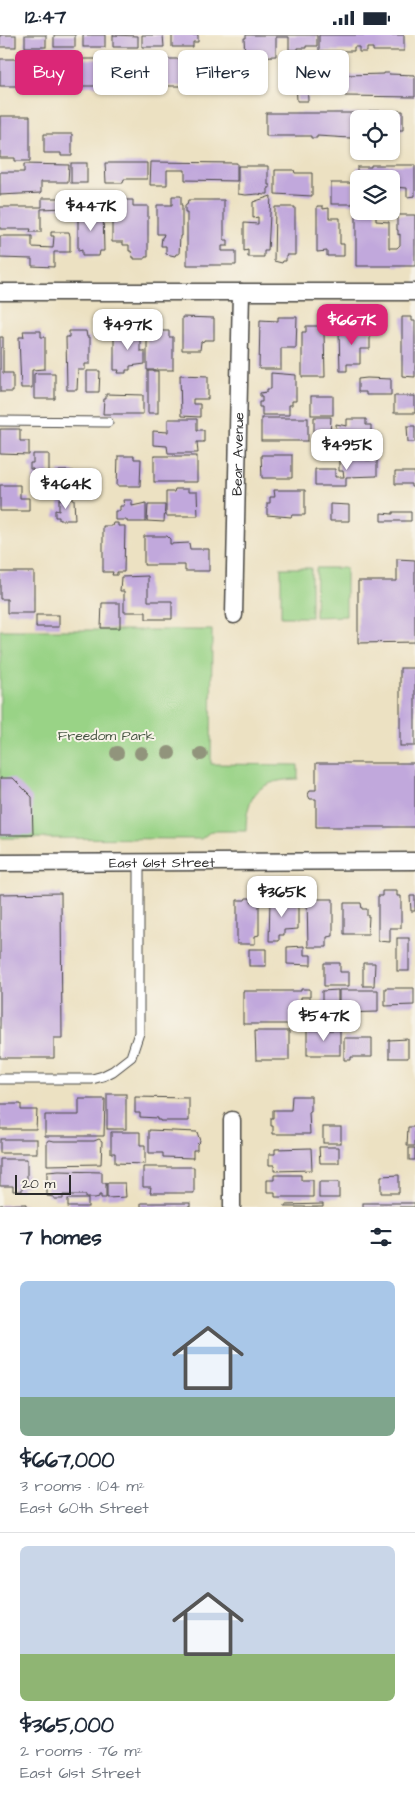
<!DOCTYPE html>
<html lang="en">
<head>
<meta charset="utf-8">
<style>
	body { margin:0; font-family:"Architects Daughter",sans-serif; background:#f2f2f3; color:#1f2937; height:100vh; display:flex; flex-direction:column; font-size:19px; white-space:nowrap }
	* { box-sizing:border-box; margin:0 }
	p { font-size:16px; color:#747a83 }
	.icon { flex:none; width:28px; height:28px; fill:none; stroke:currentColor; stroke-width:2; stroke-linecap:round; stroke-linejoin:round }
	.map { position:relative; height:1172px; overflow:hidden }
	.drawer { display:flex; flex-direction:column; background:#fff; flex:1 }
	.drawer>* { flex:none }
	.guide { position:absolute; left:15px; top:15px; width:385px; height:45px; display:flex; gap:10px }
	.fabs { position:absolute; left:350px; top:75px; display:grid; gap:10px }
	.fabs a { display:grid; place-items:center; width:50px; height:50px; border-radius:8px; background:#fff; box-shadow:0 1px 4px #0004; font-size:25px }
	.scale { position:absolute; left:15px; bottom:12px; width:56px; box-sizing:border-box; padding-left:5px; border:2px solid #2b2b2b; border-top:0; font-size:14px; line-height:18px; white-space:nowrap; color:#2b2b2b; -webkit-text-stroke:4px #f7f3e8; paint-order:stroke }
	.price { position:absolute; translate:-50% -42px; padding:0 11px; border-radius:10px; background:#fff; color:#222; font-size:16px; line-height:32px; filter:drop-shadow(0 1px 2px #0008) }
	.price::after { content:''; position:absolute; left:50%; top:30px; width:15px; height:11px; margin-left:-8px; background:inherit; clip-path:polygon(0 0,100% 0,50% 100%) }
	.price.active { background:#db2777; color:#fff }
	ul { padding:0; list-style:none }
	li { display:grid; align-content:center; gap:10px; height:265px; padding:0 20px }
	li+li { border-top:1px solid #e0e1e3 }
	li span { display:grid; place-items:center; height:155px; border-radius:8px; color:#555 }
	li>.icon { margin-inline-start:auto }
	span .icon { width:90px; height:90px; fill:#fffc; stroke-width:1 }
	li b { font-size:21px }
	h2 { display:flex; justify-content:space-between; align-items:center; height:60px; padding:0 20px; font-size:21px }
	.pill { padding:0 18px; border-radius:8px; background:#fff; box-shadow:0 1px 4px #0004; font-size:18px; line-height:45px }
	.pill.active { background:#db2777; color:#fff }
	.status { display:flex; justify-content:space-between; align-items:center; height:35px; padding:0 25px; background:#fff; direction:ltr }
	.status svg { height:14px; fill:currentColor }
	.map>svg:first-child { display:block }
	.green { fill:#99d386; stroke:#627f58 }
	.building { fill:#c1a8dc }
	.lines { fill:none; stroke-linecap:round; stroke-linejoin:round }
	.service-casing { stroke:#484642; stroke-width:11 }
	.minor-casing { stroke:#484642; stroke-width:19 }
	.service { stroke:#fff; stroke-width:9 }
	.minor { stroke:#fff; stroke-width:16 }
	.tree { fill:#91947c }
	.labels { text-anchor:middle; stroke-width:4; stroke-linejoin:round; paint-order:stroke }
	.street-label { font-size:14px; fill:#2b2b2b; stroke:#f7f3e8 }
	.park-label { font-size:14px; fill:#465542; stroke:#f7f3e8 }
</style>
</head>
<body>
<div class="status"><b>12:47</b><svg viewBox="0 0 49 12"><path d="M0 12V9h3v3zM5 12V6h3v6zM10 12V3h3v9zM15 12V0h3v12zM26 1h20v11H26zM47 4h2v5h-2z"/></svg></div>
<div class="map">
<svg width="415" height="1172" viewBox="0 0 415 1172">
	<rect width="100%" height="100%" fill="#f7f3e8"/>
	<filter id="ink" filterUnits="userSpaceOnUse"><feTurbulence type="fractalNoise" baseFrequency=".02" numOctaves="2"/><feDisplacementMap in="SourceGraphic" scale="10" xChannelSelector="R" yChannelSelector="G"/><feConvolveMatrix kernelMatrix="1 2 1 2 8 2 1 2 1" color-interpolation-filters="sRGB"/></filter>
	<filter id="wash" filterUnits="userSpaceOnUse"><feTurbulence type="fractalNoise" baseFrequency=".0096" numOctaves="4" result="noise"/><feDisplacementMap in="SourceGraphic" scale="20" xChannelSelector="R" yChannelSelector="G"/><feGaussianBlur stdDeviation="1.12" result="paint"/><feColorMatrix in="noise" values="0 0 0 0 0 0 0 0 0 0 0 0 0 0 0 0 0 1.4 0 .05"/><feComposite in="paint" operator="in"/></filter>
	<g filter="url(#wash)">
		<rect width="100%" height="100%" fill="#ece1c2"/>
		<g class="green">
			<rect x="281" y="533" width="30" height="49"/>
			<path d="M316 533H346V581L315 582Z"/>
			<path d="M0 595H212L211 729 298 730V744C260 745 246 758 246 796H211L201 804 0 803Z"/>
		</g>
		<g id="blocks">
			<g class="building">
				<rect x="0" y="0" width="16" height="12"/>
				<rect x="25" y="0" width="21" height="12"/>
				<rect x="54" y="0" width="21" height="12"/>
				<rect x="83" y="0" width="22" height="12"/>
				<path d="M113 0 138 1V12H113Z"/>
				<path d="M142 0H163L164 12H142Z"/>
				<path d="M172 0H198V7H193V12H172Z"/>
				<path d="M246 0H317V11H306V13H298V15H289V2H276V21L245 22 244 3H246Z"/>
				<path d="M319 0H404V16H373V13H367V17H359V12H354V16H319Z"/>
				<rect x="0" y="24" width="186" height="27"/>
				<path d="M384 38H389V39L415 40V62L345 61V40L384 39Z"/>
				<path d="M307 44 308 66H297L296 45Z"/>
				<path d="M369 76H403V95H391V84H369Z"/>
				<path d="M266 78H367V84H359V101L350 103 317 101V103H311V101H266Z"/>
				<path d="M0 81H30V126H15V123H0Z"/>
				<path d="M44 99H72V121H61V118H44Z"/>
				<path d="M151 127 237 128V146L185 145V135H167V150H150Z"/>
				<rect x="71" y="128" width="16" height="20"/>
				<path d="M105 128H147V144H124L123 148H106Z"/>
				<path d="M24 129 69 130 68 147H41V158L0 160V137H24Z"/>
				<path d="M371 130H415V161L407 162V153L391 152V144H359V152H355V149H357V132H371Z"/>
				<path d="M238 131H268V150H270V153H268V159H265L264 160 258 159 246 160 238 159Z"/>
				<path d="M275 135H294L295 138H312V161L275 159Z"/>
				<rect x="331" y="148" width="22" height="21"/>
				<path d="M172 161H181V170H182V201H180L179 219H176L175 221 166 219V211H161L162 202H163L164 199H157V170H172Z"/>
				<path d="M271 161 268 216H264V222H248V215L244 216V188L258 189V182L253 183V167Z"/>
				<path d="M42 163H69V176H65L66 173 41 174V197H30L31 194H0V172H42Z"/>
				<path d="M122 165H133V171H148V222H145V224H134V222H132L131 216H129V210H123V207H112V177H120Z"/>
				<path d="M188 165H224V205H228V211H222V216H236V230H187V178H185V170H187Z"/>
				<path d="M356 169H359V176H376V186L389 187V213H397L400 210V199L398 200V195H397V180H415V231H356Z"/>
				<path d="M317 171H323V174L329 173V183H340V209H344V221H327V216L317 217Z"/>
				<path d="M275 172H295V220H286V226H283L282 228 274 226Z"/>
				<path d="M78 174 103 175 104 216H100L99 221H82V215L78 216Z"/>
				<path d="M51 197H69L70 201V217H54V232L32 231V224L0 223V201H32V212L53 213 54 201H51Z"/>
				<path d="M182 282 214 283V305H204V306L201 307 200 315H182Z"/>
				<path d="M278 282H297L296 313H281V334H259L260 285 278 286Z"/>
				<path d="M402 282H412V286H415V342L402 341Z"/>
				<path d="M306 291H321V297H324L325 342H302V297H306Z"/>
				<path d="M346 292H360V296H370V314H360V329H347V336H340L339 296H346Z"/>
				<path d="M23 296H41V302H45V334L32 335V353H21L19 302H24Z"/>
				<path d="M69 296H86L87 302H90V329H85V335H78L77 355H67L66 302H69Z"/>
				<path d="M118 296H136V302H140V316H145V329L130 331V335H126V338H118L119 335H114V302H118Z"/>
				<path d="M151 296H169V302H173V335H147V302H151Z"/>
				<path d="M0 302H3V338H13V357H0Z"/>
				<path d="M87 336H100L99 357H87Z"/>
				<rect x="148" y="336" width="10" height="42"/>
				<path d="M37 338H55V364H34V339Z"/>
				<path d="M271 338 296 340V366H292V370H289V380H262V372H259V367H262V361H260V358L267 357V354H271Z"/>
				<path d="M180 340 208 341V364H193V369H200V382L181 381Z"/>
				<path d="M367 343 391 344V360H366V357H358V344Z"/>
				<path d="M106 359 143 360V379H103L104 364H106Z"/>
				<rect x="311" y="361" width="22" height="19"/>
				<rect x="394" y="361" width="21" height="17"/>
				<path d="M314 382H331L330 402 314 401Z"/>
				<rect x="261" y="383" width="47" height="23"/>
				<path d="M168 384H197V395H204V407H197L198 418H168L167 411 153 410V396L168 397Z"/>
				<path d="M347 384H366V390H371V398L366 399V406H358V409H352V406H346V401H337L336 389 347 391Z"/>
				<path d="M407 391H415V407H408Z"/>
				<path d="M0 394H20V406H29V420L0 419Z"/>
				<path d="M33 419H49V450H33V434H30V428H33Z"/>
				<path d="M261 420H292V443H262Z"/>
				<path d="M339 420H366V425H377V441L346 442V451H315V434H335V442H344L343 436H339Z"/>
				<path d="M118 421H134V424H141L140 451H117Z"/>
				<rect x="154" y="421" width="43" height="26"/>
				<path d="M59 436H74V457H59V455H55V447L59 446Z"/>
				<path d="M395 437H415V452H411V449H395Z"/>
				<path d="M0 450H20V463H29V476H0Z"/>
				<path d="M175 454H188V457H197L198 481H166V457H174Z"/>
				<path d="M274 455H305V480H292L291 482 267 480V468H270V462H275Z"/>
				<path d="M59 464H74L75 485H59V482H55V475L59 476Z"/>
				<path d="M123 465H132V471L146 468V487H127V485H115V476H120V471H124Z"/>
				<path d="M330 469 349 470V486H330Z"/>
				<path d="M148 470H165L164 487 147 486Z"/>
				<path d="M393 477H411V486H381V478L393 479Z"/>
				<path d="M113 488H118V491H125L124 537H117V540H112L113 537H103V491H112Z"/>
				<path d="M144 501H167L170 504V509L189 508 190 514H209V536H185V530H144Z"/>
				<path d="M397 524 415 525V607L358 608V546H397Z"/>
				<path d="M0 537H34V578H7V564H0Z"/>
				<path d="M148 541V566H172V584H146V577H124V556H120L121 542Z"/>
				<path d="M102 568H120V593H101Z"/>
				<rect x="36" y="580" width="23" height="12"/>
				<rect x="400" y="633" width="15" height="78"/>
				<path d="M316 728H415V792H316V764H310L308 760 310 755H316Z"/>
				<path d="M0 743H13L32 762 33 800H0Z"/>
				<path d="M382 856H397V861H401V893H390V907L378 906V861H382Z"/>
				<path d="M61 858 62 1003H54V1023H0V859Z"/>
				<path d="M410 861H415V876H411Z"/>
				<path d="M246 863H250L252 867H259V900L255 901V909H237V865H245Z"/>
				<path d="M270 864 287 865V868H298V894L284 895V900H279V906H269Z"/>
				<path d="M307 864H333V901L327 902V912H308Z"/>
				<path d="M344 868H361L362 874H367V881H369L368 899H344Z"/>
				<rect x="397" y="903" width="12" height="33"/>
				<path d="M304 911V920H311V930L287 929V912Z"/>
				<rect x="249" y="914" width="17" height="17"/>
				<path d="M324 928H340V937H349V951H324Z"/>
				<path d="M363 928H375L374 951H363Z"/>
				<path d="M385 953H414V970L385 971Z"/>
				<path d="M301 954H310V962H301V989H243V956H301Z"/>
				<path d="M338 955V972L322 973V956Z"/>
				<path d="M339 955H378V977L339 978Z"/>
				<rect x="307" y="995" width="33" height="25"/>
				<path d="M255 996H289V1025H256Z"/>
				<path d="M344 1003H372V1022H351V1025H344Z"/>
				<path d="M408 1004V1023H389V1005Z"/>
				<rect x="107" y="1059" width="19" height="35"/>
				<path d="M292 1061H311V1077H309L310 1099H273V1091H271V1083H273V1075H291Z"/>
				<path d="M135 1062 189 1063V1086H160V1085H157V1083L140 1082V1078H135Z"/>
				<path d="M79 1064H105L104 1101H45V1080H79Z"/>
				<path d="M0 1069H21V1075H37L36 1094H0Z"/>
				<rect x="323" y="1092" width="18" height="16"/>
				<path d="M408 1092H415V1111H407Z"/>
				<path d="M149 1095 197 1097 200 1106 197 1109V1115H193V1123L163 1122V1118H149Z"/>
				<path d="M111 1097H140V1110H145V1129L115 1128V1118H111Z"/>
				<rect x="0" y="1104" width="37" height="14"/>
				<path d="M99 1104 102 1106 101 1129 47 1130V1106L50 1105 54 1106H94Z"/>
				<path d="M319 1112H339V1128H320Z"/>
				<path d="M311 1113 312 1135 274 1136V1130H269V1119H275V1114Z"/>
				<rect x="409" y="1113" width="6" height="12"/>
				<path d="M0 1124H27V1151H22V1156H13V1151H0Z"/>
				<path d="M143 1132H194V1158H150L151 1152H143Z"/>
				<path d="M59 1136 102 1137V1148H106V1163H101V1160H99V1162L95 1163H86V1160H63V1164H54V1162L47 1161V1137Z"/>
				<path d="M274 1140H301V1145H313V1162H275V1157H267V1145H274Z"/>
				<path d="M399 1140V1158H381V1141Z"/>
				<rect x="319" y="1147" width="20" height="16"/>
				<path d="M107 1148H125L126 1162 107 1163Z"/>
				<rect x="68" y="1164" width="20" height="8"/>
				<rect x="141" y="1168" width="49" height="4"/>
				<rect x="363" y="1168" width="52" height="4"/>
				<path d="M26 1169V1172H0V1170Z"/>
				<path d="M323 1169V1172H285V1170Z"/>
			</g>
		</g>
	</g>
	<g filter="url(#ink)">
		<use href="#blocks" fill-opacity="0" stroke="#484642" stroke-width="1"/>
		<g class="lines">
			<g class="service-casing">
				<g id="service">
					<path d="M0 386 108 387"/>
					<path d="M0 1044H92L103 1041 113 1036 131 1022 139 998V828"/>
				</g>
			</g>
			<g class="minor-casing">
				<g id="minor">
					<path d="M0 257H415"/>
					<path id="s1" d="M234 580 241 257"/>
					<path id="s2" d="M0 828 415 826"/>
					<path d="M232 1172V1085"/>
				</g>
			</g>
			<use href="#service" class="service"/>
			<use href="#minor" class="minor"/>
		</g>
		<g class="tree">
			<circle cx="117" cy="718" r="7"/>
			<circle cx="141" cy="718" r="7"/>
			<circle cx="169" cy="718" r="7"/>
			<circle cx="201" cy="719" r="7"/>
		</g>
	</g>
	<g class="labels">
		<g class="street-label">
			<text dy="5" stroke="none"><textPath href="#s1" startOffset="161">Bear Avenue</textPath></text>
			<text dy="5" stroke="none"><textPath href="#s2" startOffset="162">East 61st Street</textPath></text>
		</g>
		<g class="park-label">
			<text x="106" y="705">Freedom Park</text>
		</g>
	</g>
</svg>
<div class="fabs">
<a><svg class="icon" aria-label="locate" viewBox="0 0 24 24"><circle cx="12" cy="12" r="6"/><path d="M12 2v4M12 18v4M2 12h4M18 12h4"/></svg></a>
<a><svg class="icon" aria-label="layers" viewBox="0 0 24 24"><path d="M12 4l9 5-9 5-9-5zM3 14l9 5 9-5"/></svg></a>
</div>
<div class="scale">20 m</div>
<b class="price" style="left:91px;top:197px">$447K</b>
<b class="price active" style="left:352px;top:311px">$667K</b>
<b class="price" style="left:128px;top:316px">$497K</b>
<b class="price" style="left:347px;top:436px">$495K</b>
<b class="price" style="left:66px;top:475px">$464K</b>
<b class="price" style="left:282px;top:883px">$365K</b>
<b class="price" style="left:324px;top:1007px">$547K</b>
<div class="guide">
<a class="pill active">Buy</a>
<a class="pill">Rent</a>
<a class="pill">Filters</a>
<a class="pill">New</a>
</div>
</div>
<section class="drawer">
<h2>7 homes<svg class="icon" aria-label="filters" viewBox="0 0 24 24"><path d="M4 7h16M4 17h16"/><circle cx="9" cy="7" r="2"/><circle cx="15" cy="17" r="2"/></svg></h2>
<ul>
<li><span style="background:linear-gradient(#a9c7e8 75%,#7fa58c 0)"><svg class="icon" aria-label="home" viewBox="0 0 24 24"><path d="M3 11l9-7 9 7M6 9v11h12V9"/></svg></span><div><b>$667,000</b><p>3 rooms · 104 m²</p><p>East 60th Street</p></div></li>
<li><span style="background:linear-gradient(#c9d6e8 70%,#8fb573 0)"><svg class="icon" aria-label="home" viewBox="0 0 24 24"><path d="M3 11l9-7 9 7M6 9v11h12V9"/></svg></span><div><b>$365,000</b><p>2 rooms · 76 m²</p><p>East 61st Street</p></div></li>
</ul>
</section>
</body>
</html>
